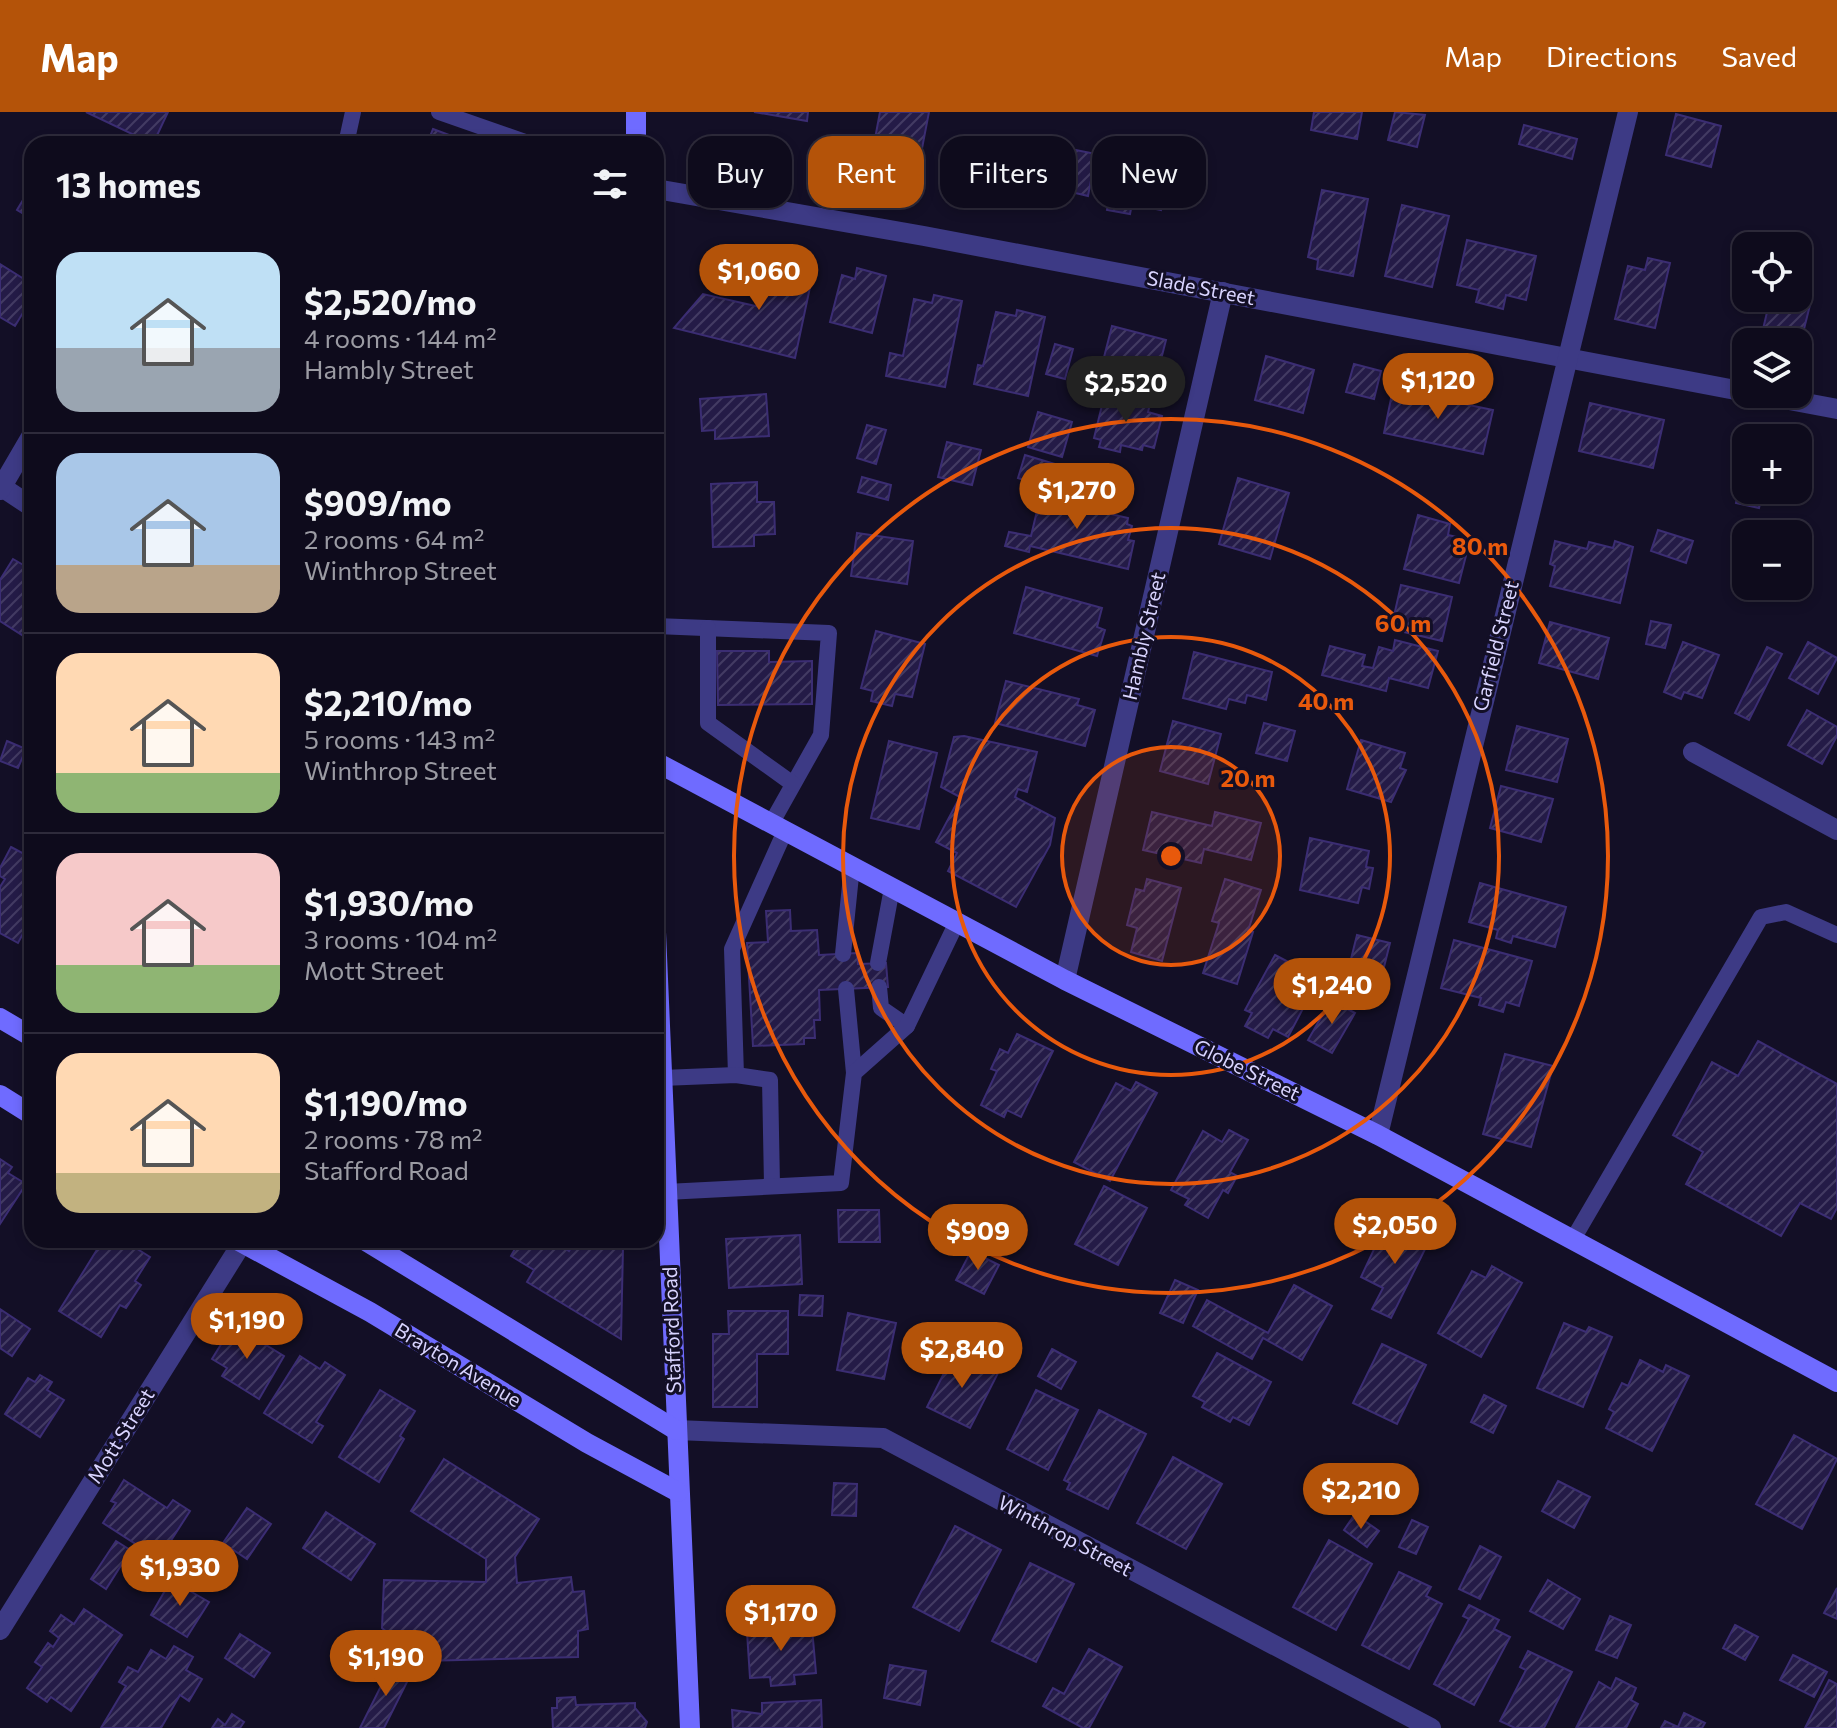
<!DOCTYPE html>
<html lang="en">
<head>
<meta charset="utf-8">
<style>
	body { margin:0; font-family:Commissioner,sans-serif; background:#1c1929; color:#f1f3f6; height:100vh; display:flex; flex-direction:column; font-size:30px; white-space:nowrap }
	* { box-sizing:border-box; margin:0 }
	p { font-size:26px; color:#9b9ba3 }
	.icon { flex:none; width:44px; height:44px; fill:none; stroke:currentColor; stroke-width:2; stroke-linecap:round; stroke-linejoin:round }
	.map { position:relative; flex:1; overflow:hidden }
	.details { position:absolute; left:24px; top:24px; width:640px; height:1112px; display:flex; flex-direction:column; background:#0e0b1c; border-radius:24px; box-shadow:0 4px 12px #0003,0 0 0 2px #2e2b3b }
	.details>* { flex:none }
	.top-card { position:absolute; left:688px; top:24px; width:760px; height:72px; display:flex; gap:16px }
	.buttons { position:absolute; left:1732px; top:120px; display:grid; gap:16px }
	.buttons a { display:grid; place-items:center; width:80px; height:80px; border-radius:16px; background:#0e0b1c; box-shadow:0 4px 12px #0003,0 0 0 2px #2e2b3b; font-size:40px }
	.price { position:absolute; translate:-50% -68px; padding:0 18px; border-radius:28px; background:#b45309; color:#fff; font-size:26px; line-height:52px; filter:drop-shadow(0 2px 4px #0008) }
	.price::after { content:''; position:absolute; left:50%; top:48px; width:24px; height:18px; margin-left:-12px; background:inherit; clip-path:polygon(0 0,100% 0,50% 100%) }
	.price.selected { background:#222; color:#fff }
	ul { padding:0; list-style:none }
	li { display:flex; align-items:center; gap:24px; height:200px; padding:0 32px }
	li+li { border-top:2px solid #2e2b3b }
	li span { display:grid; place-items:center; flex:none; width:224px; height:160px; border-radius:24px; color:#555 }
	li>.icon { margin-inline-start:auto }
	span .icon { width:96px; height:96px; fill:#fffc; stroke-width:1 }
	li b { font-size:34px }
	h2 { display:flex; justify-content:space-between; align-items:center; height:96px; padding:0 32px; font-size:34px }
	.tag { padding:0 28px; border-radius:24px; background:#0e0b1c; box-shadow:0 4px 12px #0003,0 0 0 2px #2e2b3b; font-size:28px; line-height:72px }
	.tag.selected { background:#b45309; color:#fff }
	header { display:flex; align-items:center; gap:48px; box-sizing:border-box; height:112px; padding:0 40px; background:#b45309; color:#fff }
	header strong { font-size:38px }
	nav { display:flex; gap:44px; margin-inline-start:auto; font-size:28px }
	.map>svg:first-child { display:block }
	.building { fill:url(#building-hatch); stroke:#3b2d73; stroke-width:2 }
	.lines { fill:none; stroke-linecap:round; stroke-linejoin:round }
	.lane { stroke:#3d3a85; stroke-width:16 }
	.street { stroke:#3d3a85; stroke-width:20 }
	.secondary { stroke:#6f6bff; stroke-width:20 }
	.ring { fill:none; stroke:#e8590c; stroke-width:4 }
	.labels { text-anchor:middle; stroke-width:6; stroke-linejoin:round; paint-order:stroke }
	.street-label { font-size:20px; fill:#d9d4ff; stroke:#130f26 }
	.centre { fill:#e8590c; stroke:#130f26; stroke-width:4 }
	.ring-label { font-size:24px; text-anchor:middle; font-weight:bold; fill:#e8590c; stroke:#130f26; stroke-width:6; stroke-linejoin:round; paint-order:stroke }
</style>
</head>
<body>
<header>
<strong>Map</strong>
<nav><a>Map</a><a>Directions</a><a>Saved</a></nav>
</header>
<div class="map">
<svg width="1837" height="1616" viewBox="0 0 1837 1616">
	<defs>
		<pattern id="building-hatch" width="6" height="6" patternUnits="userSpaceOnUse" patternTransform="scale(2)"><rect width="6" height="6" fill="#241b47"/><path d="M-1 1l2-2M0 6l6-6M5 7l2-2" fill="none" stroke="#433b63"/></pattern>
	</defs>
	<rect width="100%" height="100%" fill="#130f26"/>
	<g class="building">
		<path d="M86 0H168L153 32Z"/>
		<path d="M754 0H808L807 9Z"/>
		<path d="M880 0H929L914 78 867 69Z"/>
		<path d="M1314 0H1362L1357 27 1311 18Z"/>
		<path d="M1395 0 1425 3 1417 35 1388 28Z"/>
		<path d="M1676 2 1721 14 1711 55 1666 43Z"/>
		<path d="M1524 13 1577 27 1572 47 1519 32Z"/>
		<path d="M433 17 473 32H427Z"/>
		<path d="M1020 27 1096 42 1088 84 1067 79 1066 88 1028 81 1032 64 1013 60Z"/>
		<path d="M1117 45 1169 55 1161 98 1132 92 1130 102 1107 98Z"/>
		<path d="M32 73V107L17 98Z"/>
		<path d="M1322 78 1368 87 1353 164 1317 157 1318 148 1308 145Z"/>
		<path d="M1402 93 1449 104 1432 175 1385 164Z"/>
		<path d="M1467 128 1536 144 1526 188 1506 183 1503 197 1476 190 1479 178 1457 173Z"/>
		<path d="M788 141 810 146 807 160 813 161 795 246 674 216 703 182 760 195 770 149 786 152Z"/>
		<path d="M1648 146 1670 151 1655 216 1615 207 1628 154 1645 158Z"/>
		<path d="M0 152 32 172V197L27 194 15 214 0 205Z"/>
		<path d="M857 156 886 164 872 221 830 210 842 163 855 167Z"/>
		<path d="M934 183 962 189 945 275 886 264 890 241 903 244 914 187 932 191Z"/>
		<path d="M1757 186H1782L1810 193 1798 241V230H1760L1768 196 1755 192Z"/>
		<path d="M1017 198 1045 205 1028 284 974 272 978 253 983 254 996 200 1016 204Z"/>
		<path d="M1112 214 1166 228 1156 267 1102 253Z"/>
		<path d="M1055 232 1073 237 1065 267 1046 262Z"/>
		<path d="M1266 244 1314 258 1303 301 1255 288Z"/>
		<path d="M1354 252 1381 259 1374 287 1346 280Z"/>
		<path d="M1393 277 1493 298 1483 342 1384 321Z"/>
		<path d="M1105 281 1150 292 1148 300 1162 304 1154 336 1143 333 1142 338 1121 333 1120 340 1099 335 1101 328 1094 326Z"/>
		<path d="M766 282 769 324 715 327V318L702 319 700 287Z"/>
		<path d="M1590 291 1664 308 1653 356 1579 339Z"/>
		<path d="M1038 300 1072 310 1062 345 1028 335Z"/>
		<path d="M867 313 886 318 876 352 857 346Z"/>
		<path d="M947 330 981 338 972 373 938 365Z"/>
		<path d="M1025 343 1058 353 1051 377 1018 366Z"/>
		<path d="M862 365 891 373 888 388 858 380Z"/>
		<path d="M1238 366 1289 381 1270 447 1219 432Z"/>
		<path d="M1741 368 1746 369V378H1785L1783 387 1762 383 1759 396 1736 391Z"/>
		<path d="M757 370V390H774L775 422 754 423V434L713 435 711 372Z"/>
		<path d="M1042 378 1104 392 1102 400 1128 406 1127 412 1132 414 1128 428 1134 429 1128 457 1030 434 1029 440 1005 434 1009 420 1031 424Z"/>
		<path d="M1418 403 1450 412 1448 423 1470 428 1459 471 1404 457Z"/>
		<path d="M1658 418 1693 429 1686 451 1651 439Z"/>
		<path d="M857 421 913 429 907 472 851 464Z"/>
		<path d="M1555 429 1587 437 1589 430 1613 436 1615 429 1633 435 1620 491 1550 474 1555 454 1550 452Z"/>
		<path d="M13 447 32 458V507L22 523 0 509V468Z"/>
		<path d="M1401 473 1452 485 1442 529 1391 517Z"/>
		<path d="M1026 475 1102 496 1097 515 1105 518 1097 544 1014 521Z"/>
		<path d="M1651 509 1671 513 1665 536 1646 532Z"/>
		<path d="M1550 510 1609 526 1598 567 1539 551Z"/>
		<path d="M876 519 925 532 912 585 895 582 892 594 871 589 873 579 861 576Z"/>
		<path d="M1395 528 1438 539 1428 576 1389 566 1386 579 1322 563 1330 534 1365 543 1362 554 1373 556 1379 535 1393 539Z"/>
		<path d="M1683 530 1719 543 1702 586 1684 580 1681 587 1664 580Z"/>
		<path d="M1808 530 1837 546 1818 582 1789 566Z"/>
		<path d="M1767 535 1782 542 1749 608 1735 601Z"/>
		<path d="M717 539H769V550L812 549V592L718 593Z"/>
		<path d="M1194 540 1272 560 1266 588 1247 583 1245 591 1229 587 1226 597 1183 586Z"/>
		<path d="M1006 569 1079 587 1077 593 1095 598 1085 634 995 611Z"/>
		<path d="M1807 598 1837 615V624L1822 652 1788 633Z"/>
		<path d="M1173 609 1221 622 1208 672 1160 659Z"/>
		<path d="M1264 611 1295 619 1287 649 1256 641Z"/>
		<path d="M1517 614 1568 627 1557 670 1506 658Z"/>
		<path d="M964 624 1037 640 1027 680 1018 677 1015 685 1055 706 1050 733 1016 795 948 759 957 741 936 730 960 685 941 675 954 625Z"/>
		<path d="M1361 628 1405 641 1400 656 1406 658 1391 690 1347 677Z"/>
		<path d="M7 629 26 637 18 656 0 649Z"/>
		<path d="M889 629 937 641 919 717 871 706Z"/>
		<path d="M1501 674 1553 687 1541 730 1490 716Z"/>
		<path d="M1152 700 1212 714 1215 700 1261 711 1251 748 1204 737 1201 751 1143 738Z"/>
		<path d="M1310 726 1369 739 1366 755 1373 756 1369 777 1362 775 1358 791 1300 778Z"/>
		<path d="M11 735 32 746V805L18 831 0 821V775L5 767 0 764V756Z"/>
		<path d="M1147 767 1181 776 1162 849 1131 840 1137 816 1127 813 1136 777 1144 779Z"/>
		<path d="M1225 767 1261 778 1248 819 1253 820 1237 872 1203 861 1219 811 1212 809Z"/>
		<path d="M1480 771 1566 795 1555 835 1513 824 1511 831 1496 826 1498 818 1469 810Z"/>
		<path d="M790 798 791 819 817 818 819 843 857 841 858 852 886 851 888 875 819 878 820 908H814L815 926H804V932L753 934 747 831 768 830 766 799Z"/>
		<path d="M1357 823 1390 831 1377 883 1344 875Z"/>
		<path d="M1454 828 1532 849 1519 894 1506 890 1503 900 1479 893 1481 886 1441 876Z"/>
		<path d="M1275 843 1319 866 1288 925 1273 917 1268 926 1245 914 1252 901 1245 898Z"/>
		<path d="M1331 888 1355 901 1332 941 1308 928Z"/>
		<path d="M1017 922 1053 939 1021 1005 1007 998 1004 1005 981 993 997 959 991 957 1000 937 1008 941Z"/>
		<path d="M1758 929 1837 972V1096L1831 1107 1800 1091 1781 1124 1686 1072 1703 1040 1673 1023 1712 950 1738 964Z"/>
		<path d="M1505 942 1553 954 1531 1035 1483 1022Z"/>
		<path d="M1136 970 1157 981 1110 1069 1074 1050 1116 971 1131 979Z"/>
		<path d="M1229 1018 1248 1028 1230 1060 1237 1064 1228 1081 1223 1078 1208 1106 1185 1093 1189 1087 1171 1078 1203 1019 1222 1030Z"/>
		<path d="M0 1047 12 1055 8 1061 26 1072 0 1112Z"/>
		<path d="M1104 1074 1147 1096 1118 1153 1075 1132Z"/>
		<path d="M838 1098H879L880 1130H839Z"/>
		<path d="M1412 1113 1432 1123 1391 1206 1372 1197 1383 1176 1361 1165 1384 1116 1405 1126Z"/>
		<path d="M800 1123 802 1172 729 1176 726 1127Z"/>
		<path d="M103 1128 113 1134 117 1128H123L150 1145 135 1169 141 1173 126 1196 120 1193 101 1225 59 1199Z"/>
		<path d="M520 1128H532L546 1137 552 1128 569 1139 576 1128H612L623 1136 621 1227 527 1170 534 1158 511 1144Z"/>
		<path d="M971 1139 999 1153 984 1182 956 1168Z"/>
		<path d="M1492 1154 1522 1171 1481 1245 1438 1221 1472 1159 1486 1166Z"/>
		<path d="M1175 1168 1198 1178 1183 1211 1160 1201Z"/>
		<path d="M1294 1173 1332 1194 1302 1248 1263 1226 1252 1247 1193 1214 1207 1188 1268 1221Z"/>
		<path d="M800 1183 823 1184 822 1204 799 1203Z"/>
		<path d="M0 1197 30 1217 12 1244 0 1236Z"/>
		<path d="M728 1199H788V1242H757V1295H713V1222H729Z"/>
		<path d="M848 1201 896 1211 884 1267 837 1258Z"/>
		<path d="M1564 1211 1586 1220 1589 1215 1612 1225 1583 1295 1537 1276Z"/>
		<path d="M233 1213 284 1244 259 1287 222 1264 227 1256 212 1247Z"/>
		<path d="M1382 1232 1426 1253 1397 1312 1353 1291Z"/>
		<path d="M1052 1237 1076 1250 1061 1277 1038 1264Z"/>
		<path d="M955 1239 998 1261 970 1316 927 1295Z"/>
		<path d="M1217 1241 1271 1270 1249 1313 1233 1305 1230 1310 1202 1295 1205 1290 1193 1284Z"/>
		<path d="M300 1244 320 1257 325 1250 345 1263 316 1310 323 1314 312 1331 264 1301Z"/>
		<path d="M1640 1248 1663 1260 1666 1253 1689 1264 1652 1339 1606 1316 1614 1300 1609 1297 1622 1271 1628 1274Z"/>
		<path d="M40 1263 52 1270 47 1278 64 1288 40 1325 5 1302 28 1266 35 1270Z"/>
		<path d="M380 1278 415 1299 400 1324 404 1327 379 1370 339 1345Z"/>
		<path d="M1036 1278 1078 1298 1048 1358 1007 1337Z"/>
		<path d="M1484 1283 1506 1294 1493 1321 1471 1310Z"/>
		<path d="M1099 1298 1146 1322 1108 1397 1067 1377 1070 1371 1064 1368Z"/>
		<path d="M1794 1323 1837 1347 1802 1417 1756 1392Z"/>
		<path d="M1173 1345 1222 1372 1186 1437 1137 1411Z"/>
		<path d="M444 1347 539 1407 515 1445 517 1471 571 1465 573 1480 584 1479 588 1517 578 1519V1545L422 1549 382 1516 384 1468 486 1470V1447L411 1399Z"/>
		<path d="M124 1368 167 1396 173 1388 190 1399 159 1447 103 1411 116 1391 111 1389Z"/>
		<path d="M1558 1369 1590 1385 1574 1416 1542 1399Z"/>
		<path d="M834 1371 857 1372 856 1404 832 1403Z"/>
		<path d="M247 1396 271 1412 247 1447 223 1431Z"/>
		<path d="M326 1400 375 1432 351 1468 303 1436Z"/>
		<path d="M1355 1402 1379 1419 1367 1435 1344 1418Z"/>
		<path d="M1412 1408 1428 1415 1416 1442 1399 1435Z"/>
		<path d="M955 1414 1001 1438 959 1519 913 1495Z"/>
		<path d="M1329 1428 1372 1452 1336 1518 1293 1495Z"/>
		<path d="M116 1429 170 1463 161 1477 122 1452 106 1477 91 1467Z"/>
		<path d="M1480 1434 1501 1445 1480 1487 1459 1477Z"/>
		<path d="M1030 1451 1074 1472 1036 1550 992 1529Z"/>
		<path d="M1399 1460 1431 1475 1426 1484 1442 1492 1409 1557 1362 1533Z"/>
		<path d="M171 1468 209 1490 187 1525 151 1503Z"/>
		<path d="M1548 1468 1580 1487 1563 1517 1530 1499Z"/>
		<path d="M1837 1476V1507L1824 1501Z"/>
		<path d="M1469 1493 1499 1508 1494 1517 1510 1525 1474 1593 1434 1572 1469 1507 1463 1504Z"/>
		<path d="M84 1497 122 1523 71 1599 51 1585 47 1590 27 1576 42 1555 35 1550 48 1531 53 1535 59 1526 50 1519 61 1503 74 1512Z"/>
		<path d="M1610 1504 1631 1513 1617 1546 1596 1538Z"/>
		<path d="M794 1508V1518L812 1516 816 1561 794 1563 795 1572 771 1574 770 1565 750 1566 747 1520 769 1519 768 1510Z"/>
		<path d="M1735 1513 1758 1525 1745 1548 1723 1536Z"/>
		<path d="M240 1522 270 1541 254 1565 225 1546Z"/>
		<path d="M174 1534 193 1545 186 1558 202 1567 189 1589 180 1583 161 1616H101L126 1574 119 1570 128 1555 138 1560 151 1538 166 1547Z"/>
		<path d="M1089 1537 1122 1555 1089 1616H1083L1043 1594 1053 1576 1064 1582Z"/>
		<path d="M1528 1539 1572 1560 1544 1616H1515L1500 1609 1526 1558 1520 1555Z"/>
		<path d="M1793 1543 1827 1560 1814 1585 1780 1568Z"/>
		<path d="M392 1552 411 1562 384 1616H360Z"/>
		<path d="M890 1553 926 1559 920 1593 884 1586Z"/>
		<path d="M1616 1566 1636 1576 1631 1588 1638 1592 1626 1616H1576L1599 1570 1611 1577Z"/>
		<path d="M1829 1568 1837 1572V1616H1805Z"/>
		<path d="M575 1585 576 1593 635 1591V1596L647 1610 645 1616H553L552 1596H557V1586Z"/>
		<path d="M821 1588 822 1616H733L732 1598 762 1602V1591Z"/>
		<path d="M1684 1601 1705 1611 1702 1616H1661L1665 1609 1678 1615Z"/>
		<path d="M232 1602 244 1610 240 1616H212L218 1607 225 1613Z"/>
	</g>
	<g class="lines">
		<g class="lane">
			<path d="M439 0 531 32"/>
			<path d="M346 32 353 0"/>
			<path d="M656 514 829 521 821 623 771 712"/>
			<path d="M708 516V611L793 672"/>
			<path d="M843 842 852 754"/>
			<path d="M878 851 892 776"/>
			<path d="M879 875 881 896 907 914"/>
			<path d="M846 877 854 961"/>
			<path d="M736 963 732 837 785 719"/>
			<path d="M662 966 736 963 770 968 772 1073"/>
			<path d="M666 1080 841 1071 854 961 907 914 957 810"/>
			<path d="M1572 1129 1761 805 1786 800 1837 823"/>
		</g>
		<g class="street">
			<path d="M656 77 924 124 1746 280"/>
			<path d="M1757 282 1837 297"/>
			<path d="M2 375 32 395"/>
			<path d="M0 378 32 323"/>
			<path d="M1693 640 1837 718"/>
			<path d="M1065 868 1223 180"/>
			<path d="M1378 1023 1628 0"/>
			<path d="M676 1318 883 1326 1431 1616"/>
			<path d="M0 1518 242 1131"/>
		</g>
		<g class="secondary">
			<path d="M636 0V32"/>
			<path d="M656 650 1065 868 1378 1023 1837 1270"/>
			<path d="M656 820 690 1616"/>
			<path d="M0 906 32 925"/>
			<path d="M0 983 32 1003"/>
			<path d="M237 1128 370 1200 587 1331 678 1380"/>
			<path d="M364 1128 676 1318"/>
		</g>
	</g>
	<circle cx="1171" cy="744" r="109" fill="#e8590c" fill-opacity=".12"/>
	<g class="ring">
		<circle cx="1171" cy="744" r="109"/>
		<circle cx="1171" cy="744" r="219"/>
		<circle cx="1171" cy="744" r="328"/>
		<circle cx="1171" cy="744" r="437"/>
	</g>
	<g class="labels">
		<g class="street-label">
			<text transform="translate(1201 176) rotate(11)" y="7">Slade Street</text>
			<text transform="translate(1144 524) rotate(-77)" y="7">Hambly Street</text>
			<text transform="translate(1496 534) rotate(-76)" y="7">Garfield Street</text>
			<text transform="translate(1247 958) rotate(26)" y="7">Globe Street</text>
			<text transform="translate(672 1218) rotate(-92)" y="7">Stafford Road</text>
			<text transform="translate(458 1253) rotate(31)" y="7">Brayton Avenue</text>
			<text transform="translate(121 1324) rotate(-58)" y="7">Mott Street</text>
			<text transform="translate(1065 1424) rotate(28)" y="7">Winthrop Street</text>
		</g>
	</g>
	<circle cx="1171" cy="744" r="12" class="centre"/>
	<g class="ring-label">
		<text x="1480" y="443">80 m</text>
		<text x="1403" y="520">60 m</text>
		<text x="1326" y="598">40 m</text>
		<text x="1248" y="675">20 m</text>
	</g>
</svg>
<div class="buttons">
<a><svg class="icon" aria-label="locate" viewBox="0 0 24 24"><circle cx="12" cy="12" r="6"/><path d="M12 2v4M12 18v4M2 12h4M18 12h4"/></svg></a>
<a><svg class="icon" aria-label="layers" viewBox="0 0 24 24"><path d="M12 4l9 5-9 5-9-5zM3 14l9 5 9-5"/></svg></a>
<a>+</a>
<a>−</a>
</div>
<b class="price" style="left:759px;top:200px">$1,060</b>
<b class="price" style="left:1438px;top:309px">$1,120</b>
<b class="price selected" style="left:1126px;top:312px">$2,520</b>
<b class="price" style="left:1077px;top:419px">$1,270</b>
<b class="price" style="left:1332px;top:914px">$1,240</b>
<b class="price" style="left:1395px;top:1154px">$2,050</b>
<b class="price" style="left:978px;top:1160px">$909</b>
<b class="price" style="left:247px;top:1249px">$1,190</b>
<b class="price" style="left:962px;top:1278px">$2,840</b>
<b class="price" style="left:1361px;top:1419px">$2,210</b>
<b class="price" style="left:180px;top:1496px">$1,930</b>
<b class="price" style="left:781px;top:1541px">$1,170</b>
<b class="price" style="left:386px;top:1586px">$1,190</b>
<div class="top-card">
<a class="tag">Buy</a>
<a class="tag selected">Rent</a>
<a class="tag">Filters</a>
<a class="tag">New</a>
</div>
<section class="details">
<h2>13 homes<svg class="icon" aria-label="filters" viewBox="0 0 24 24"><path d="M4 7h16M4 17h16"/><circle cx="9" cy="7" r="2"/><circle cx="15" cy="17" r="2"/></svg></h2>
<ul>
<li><span style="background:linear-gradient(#bfe0f5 60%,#9aa5b1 0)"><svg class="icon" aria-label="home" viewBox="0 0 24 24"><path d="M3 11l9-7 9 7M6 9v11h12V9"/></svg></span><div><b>$2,520/mo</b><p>4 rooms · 144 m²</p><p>Hambly Street</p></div></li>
<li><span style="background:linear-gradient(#a9c7e8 70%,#b9a48a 0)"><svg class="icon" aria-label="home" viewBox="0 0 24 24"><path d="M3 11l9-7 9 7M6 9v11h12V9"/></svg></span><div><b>$909/mo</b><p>2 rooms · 64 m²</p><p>Winthrop Street</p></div></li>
<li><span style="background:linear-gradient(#ffd9b3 75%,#8fb573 0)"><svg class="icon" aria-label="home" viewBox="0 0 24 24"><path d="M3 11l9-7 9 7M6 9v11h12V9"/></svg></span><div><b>$2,210/mo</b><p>5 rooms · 143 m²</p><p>Winthrop Street</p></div></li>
<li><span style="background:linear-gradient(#f6c9c9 70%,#8fb573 0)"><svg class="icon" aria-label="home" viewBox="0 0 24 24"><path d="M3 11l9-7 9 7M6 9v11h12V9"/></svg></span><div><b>$1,930/mo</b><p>3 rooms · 104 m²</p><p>Mott Street</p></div></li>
<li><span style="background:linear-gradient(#ffd9b3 75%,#c2b280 0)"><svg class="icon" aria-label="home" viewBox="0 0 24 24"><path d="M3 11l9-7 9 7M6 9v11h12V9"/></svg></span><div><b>$1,190/mo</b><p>2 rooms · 78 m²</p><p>Stafford Road</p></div></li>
</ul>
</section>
</div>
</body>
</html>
